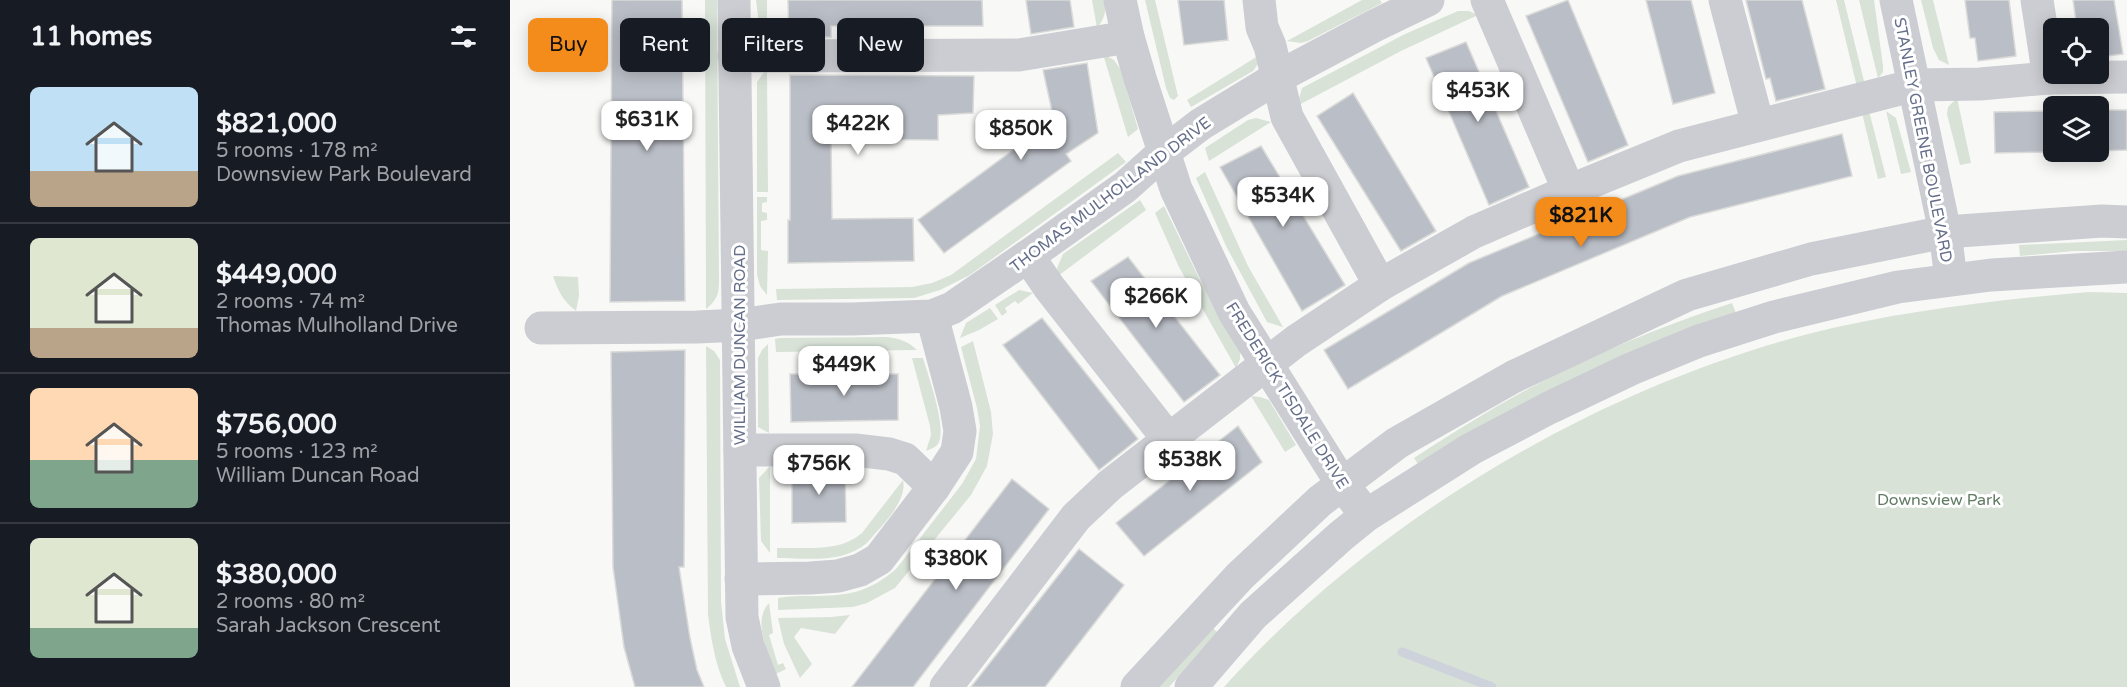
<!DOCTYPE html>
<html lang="en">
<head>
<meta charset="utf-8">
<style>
	body { margin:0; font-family:"Varela Round",sans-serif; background:#242831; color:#f1f3f6; height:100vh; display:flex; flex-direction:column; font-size:22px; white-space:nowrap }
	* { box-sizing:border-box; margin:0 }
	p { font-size:20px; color:#9ea1a6 }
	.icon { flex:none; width:33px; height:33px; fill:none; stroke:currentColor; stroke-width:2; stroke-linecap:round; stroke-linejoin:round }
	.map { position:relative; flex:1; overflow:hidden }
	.drawer { display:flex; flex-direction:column; background:#171b24; width:510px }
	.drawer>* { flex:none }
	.top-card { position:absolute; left:18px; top:18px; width:570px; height:54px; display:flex; gap:12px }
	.controls { position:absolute; left:1533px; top:18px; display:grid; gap:12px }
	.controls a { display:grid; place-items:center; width:66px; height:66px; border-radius:9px; background:#171b24; box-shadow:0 3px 15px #0003; font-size:30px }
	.price { position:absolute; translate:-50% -51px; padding:0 14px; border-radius:12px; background:#fff; color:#222; font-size:20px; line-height:39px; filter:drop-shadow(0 2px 3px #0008) }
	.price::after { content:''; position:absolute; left:50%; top:36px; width:18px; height:14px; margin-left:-9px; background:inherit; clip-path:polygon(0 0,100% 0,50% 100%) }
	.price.current { background:#f48c1c; color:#111 }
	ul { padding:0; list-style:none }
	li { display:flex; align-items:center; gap:18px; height:150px; padding:0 30px }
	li+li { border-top:2px solid #363941 }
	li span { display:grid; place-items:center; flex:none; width:168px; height:120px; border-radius:9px; color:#555 }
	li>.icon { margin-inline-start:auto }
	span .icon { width:72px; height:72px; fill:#fffc; stroke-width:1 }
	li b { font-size:26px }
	h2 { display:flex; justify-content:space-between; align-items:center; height:72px; padding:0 30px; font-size:26px }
	.pill { padding:0 21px; border-radius:9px; background:#171b24; box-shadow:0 3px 15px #0003; font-size:21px; line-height:54px }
	.pill.current { background:#f48c1c; color:#111 }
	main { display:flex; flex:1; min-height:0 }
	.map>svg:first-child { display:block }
	.green { fill:#d8e2d7 }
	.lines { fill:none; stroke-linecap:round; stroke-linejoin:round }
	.stream { stroke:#ced2da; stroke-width:9 }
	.building { fill:#babec6; stroke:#dadbd9; stroke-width:1.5 }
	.minor { stroke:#cccdd2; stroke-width:33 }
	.labels { text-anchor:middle; stroke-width:6; stroke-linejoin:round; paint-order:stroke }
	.street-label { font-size:16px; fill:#656f8a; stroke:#fff }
	.park-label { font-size:16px; fill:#617b63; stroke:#fff }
</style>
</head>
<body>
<main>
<section class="drawer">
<h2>11 homes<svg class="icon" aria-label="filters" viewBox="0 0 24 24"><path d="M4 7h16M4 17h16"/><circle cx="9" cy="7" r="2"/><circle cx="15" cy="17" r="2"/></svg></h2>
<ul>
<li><span style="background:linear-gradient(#bfe0f5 70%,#b9a48a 0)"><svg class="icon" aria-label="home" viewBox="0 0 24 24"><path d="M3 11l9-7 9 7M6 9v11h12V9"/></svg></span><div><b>$821,000</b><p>5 rooms · 178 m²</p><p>Downsview Park Boulevard</p></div></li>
<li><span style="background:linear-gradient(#dfe7d0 75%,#b9a48a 0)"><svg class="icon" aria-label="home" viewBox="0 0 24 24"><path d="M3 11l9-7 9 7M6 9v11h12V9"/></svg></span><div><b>$449,000</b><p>2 rooms · 74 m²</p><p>Thomas Mulholland Drive</p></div></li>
<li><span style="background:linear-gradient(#ffd9b3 60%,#7fa58c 0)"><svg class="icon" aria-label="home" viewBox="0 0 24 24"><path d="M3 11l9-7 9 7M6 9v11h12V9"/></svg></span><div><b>$756,000</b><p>5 rooms · 123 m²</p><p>William Duncan Road</p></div></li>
<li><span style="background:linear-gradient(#dfe7d0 75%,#7fa58c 0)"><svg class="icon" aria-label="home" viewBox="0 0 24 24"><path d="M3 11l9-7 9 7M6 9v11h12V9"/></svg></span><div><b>$380,000</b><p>2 rooms · 80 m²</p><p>Sarah Jackson Crescent</p></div></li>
</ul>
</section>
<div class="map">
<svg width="1617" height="687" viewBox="0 0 1617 687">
	<rect width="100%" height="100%" fill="#f8f9f6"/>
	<g class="green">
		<path d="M195 0H207L209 281C209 294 207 300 196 309Z"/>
		<path d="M246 0H257V34L249 24Z"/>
		<path d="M582 0H595C597 11 594 19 587 28Z"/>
		<path d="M635 0H645L668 96 664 100 660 98 656 88Z"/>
		<path d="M852 0H870L872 3 798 41 791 43 777 41Z"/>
		<path d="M1326 0H1334L1355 85 1347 87Z"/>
		<path d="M1349 0H1364L1373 66V72L1368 78Z"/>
		<path d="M1411 0H1423L1439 65 1429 60 1423 48Z"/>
		<path d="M948 11H959L968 15 891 51 787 106 792 88 895 34Z"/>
		<path d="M593 54 604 60 611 70 628 129 618 137Z"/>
		<path d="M748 56V64L743 71 681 107 677 100Z"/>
		<path d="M257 68 258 192H247V82Z"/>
		<path d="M1447 98 1461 163 1450 165 1437 114 1438 107Z"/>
		<path d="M1359 111 1376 177 1368 179 1352 113Z"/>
		<path d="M1376 111 1386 118 1401 172 1391 174Z"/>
		<path d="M746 118 761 122 699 161 695 148 738 120Z"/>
		<path d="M608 153 616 162 460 275 430 290 404 298 267 300 266 289 402 287 422 283 441 275Z"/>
		<path d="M695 172 738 266 773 327 757 322 716 246 686 178Z"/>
		<path d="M247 197H257V202L252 203V212L257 213V220L251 221V250L258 251 257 295 250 286 247 275Z"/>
		<path d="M630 200 636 210 548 276 547 268 553 254Z"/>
		<path d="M654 206 689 278 730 351V359L726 368 669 267 645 213Z"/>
		<path d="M1617 240V251H1564L1510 256 1509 245Z"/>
		<path d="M43 276 68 277 69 296 66 311C53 301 48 291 43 276Z"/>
		<path d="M509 290 523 293 508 304 505 301 495 308 497 312 492 316 485 305Z"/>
		<path d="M1579 292 1617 293V687H714C863 521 1083 390 1298 334 1390 311 1485 300 1579 292Z"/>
		<path d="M1222 303 1226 313 910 467 904 458C941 434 979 410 1018 389 1083 354 1152 326 1222 303Z"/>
		<path d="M480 308 488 319 469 330 450 338 456 323Z"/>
		<path d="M377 337C390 339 398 341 407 350L266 352 265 339 270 338Z"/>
		<path d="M463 341 481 412 483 434 477 466 461 495 385 588 357 603 343 607 268 610V598C279 596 290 596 301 596 337 596 359 593 387 568L452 484 466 459 470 426 467 408 451 347Z"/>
		<path d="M258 344 259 433 248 427V358L252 350Z"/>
		<path d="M196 346 204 351 210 360 211 601 215 639 230 687H216C205 664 201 639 198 614Z"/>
		<path d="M402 358H413C418 375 438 430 428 444 425 448 420 449 416 451L421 435 420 426Z"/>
		<path d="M741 396 750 397 759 400 786 445 775 452Z"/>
		<path d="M260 466V553L251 541 249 478Z"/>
		<path d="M393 480C398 502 370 527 357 543 332 564 298 558 267 558V548C295 547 329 553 352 533Z"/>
		<path d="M259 603 263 633 259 635 268 665 273 663 276 669 266 674C258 654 242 621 259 603Z"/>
		<path d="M340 615 325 634 291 628 284 637 302 664 290 678 274 644 268 618 321 617Z"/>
		<path d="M700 625 708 633 659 687H645Z"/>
	</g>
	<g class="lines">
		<path class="stream" d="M892 652 982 687"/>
	</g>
	<g class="building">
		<path d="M102 0H172L175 301 100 302Z"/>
		<path d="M278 0H472L473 26H321V37H279Z"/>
		<path d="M516 0H560L564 27 521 34Z"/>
		<path d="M668 0H714L718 40 674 45Z"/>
		<path d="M1058 0 1118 145 1078 162 1016 16Z"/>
		<path d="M1136 0H1181L1205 93 1163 104Z"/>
		<path d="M1236 0H1292L1315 89 1266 101 1260 78 1256 79Z"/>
		<path d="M1455 0H1499L1506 56 1468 61 1465 38H1460Z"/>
		<path d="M1563 0H1604L1613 54 1588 57V28H1567Z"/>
		<path d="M956 42 1019 187 979 205 916 58Z"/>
		<path d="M577 63 588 133 556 154 561 161 434 253 408 220 544 120 533 70Z"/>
		<path d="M280 75 464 76 463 113 428 115V140L321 139 322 219 403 218 404 261 278 263V220H280Z"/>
		<path d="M843 93 926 231 891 251 807 116Z"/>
		<path d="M1588 110H1617V150L1588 151Z"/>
		<path d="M1544 111V152L1485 153 1484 112Z"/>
		<path d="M1332 134 1342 176 1180 217 992 296 838 389 814 350 959 263 1168 176Z"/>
		<path d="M751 146 835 285 792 311 710 167Z"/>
		<path d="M618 257 710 375 674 402 581 281Z"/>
		<path d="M532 318 628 439 589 470 493 345Z"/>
		<path d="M175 350 174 567H169L180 638 187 670 194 687H125L114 647 103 567 101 352Z"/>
		<path d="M280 374H388V420L281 422Z"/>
		<path d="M728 426 752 462 634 556 606 523Z"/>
		<path d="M335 469 336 522 282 523V470Z"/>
		<path d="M502 479 539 509 403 687H342Z"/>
		<path d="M569 549 614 585 535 687H461Z"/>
	</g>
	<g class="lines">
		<g class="minor">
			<path d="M224 0 232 617 238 646 254 687"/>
			<path d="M610 0 618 37 630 78 666 189 724 312 832 484 846 502"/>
			<path d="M749 0 752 27 760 46 777 117 870 285"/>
			<path d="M977 0 1059 191"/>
			<path d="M1215 0 1248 125"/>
			<path d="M1386 0 1435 232 1441 279"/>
			<path d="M1527 0 1539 78"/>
			<path d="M224 56 509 55 618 37"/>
			<path d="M518 256 539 287 659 440"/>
			<path d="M31 328 187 327 230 325 271 319H342L422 316 442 308 518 256 615 187 653 153 691 124 768 77 864 26 918 0"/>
			<path d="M230 450H345L379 454 395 459 424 487"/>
			<path d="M231 579 300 578 328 576 350 570 369 559 424 487 447 452 450 431 446 407 422 316"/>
			<path d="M436 687 566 517 600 485 786 341 870 285 964 232 1059 191 1169 146 1405 85 1470 84 1539 78 1617 77"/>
			<path d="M627 687 730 576 810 501 887 443 1003 377 1177 295 1301 259 1435 232 1592 221 1617 222"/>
			<path d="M681 687 743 615 831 536 857 515 961 449 1039 408 1121 369 1189 341 1264 317 1388 287 1481 275 1617 267"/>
		</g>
	</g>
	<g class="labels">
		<g class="street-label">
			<text transform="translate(1414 140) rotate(79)" y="6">STANLEY GREENE BOULEVARD</text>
			<text transform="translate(600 194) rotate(-37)" y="6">THOMAS MULHOLLAND DRIVE</text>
			<text transform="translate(229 345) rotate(-90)" y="6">WILLIAM DUNCAN ROAD</text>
			<text transform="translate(778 395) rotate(58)" y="6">FREDERICK TISDALE DRIVE</text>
		</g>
		<g class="park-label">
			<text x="1429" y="505">Downsview Park</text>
		</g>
	</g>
</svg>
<div class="controls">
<a><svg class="icon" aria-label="locate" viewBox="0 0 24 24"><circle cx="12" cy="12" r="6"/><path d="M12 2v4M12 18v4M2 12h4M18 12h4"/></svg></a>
<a><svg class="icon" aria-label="layers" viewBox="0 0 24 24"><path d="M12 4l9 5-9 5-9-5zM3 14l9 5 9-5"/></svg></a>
</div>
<b class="price" style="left:968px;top:123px">$453K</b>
<b class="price" style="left:137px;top:152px">$631K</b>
<b class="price" style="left:348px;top:156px">$422K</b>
<b class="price" style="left:511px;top:161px">$850K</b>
<b class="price" style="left:773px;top:228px">$534K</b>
<b class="price current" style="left:1071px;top:248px">$821K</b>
<b class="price" style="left:646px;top:329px">$266K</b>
<b class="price" style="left:334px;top:397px">$449K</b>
<b class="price" style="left:680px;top:492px">$538K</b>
<b class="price" style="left:309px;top:496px">$756K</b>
<b class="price" style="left:446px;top:591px">$380K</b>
<div class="top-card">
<a class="pill current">Buy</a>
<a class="pill">Rent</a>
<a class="pill">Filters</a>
<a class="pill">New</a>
</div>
</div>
</main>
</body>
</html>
